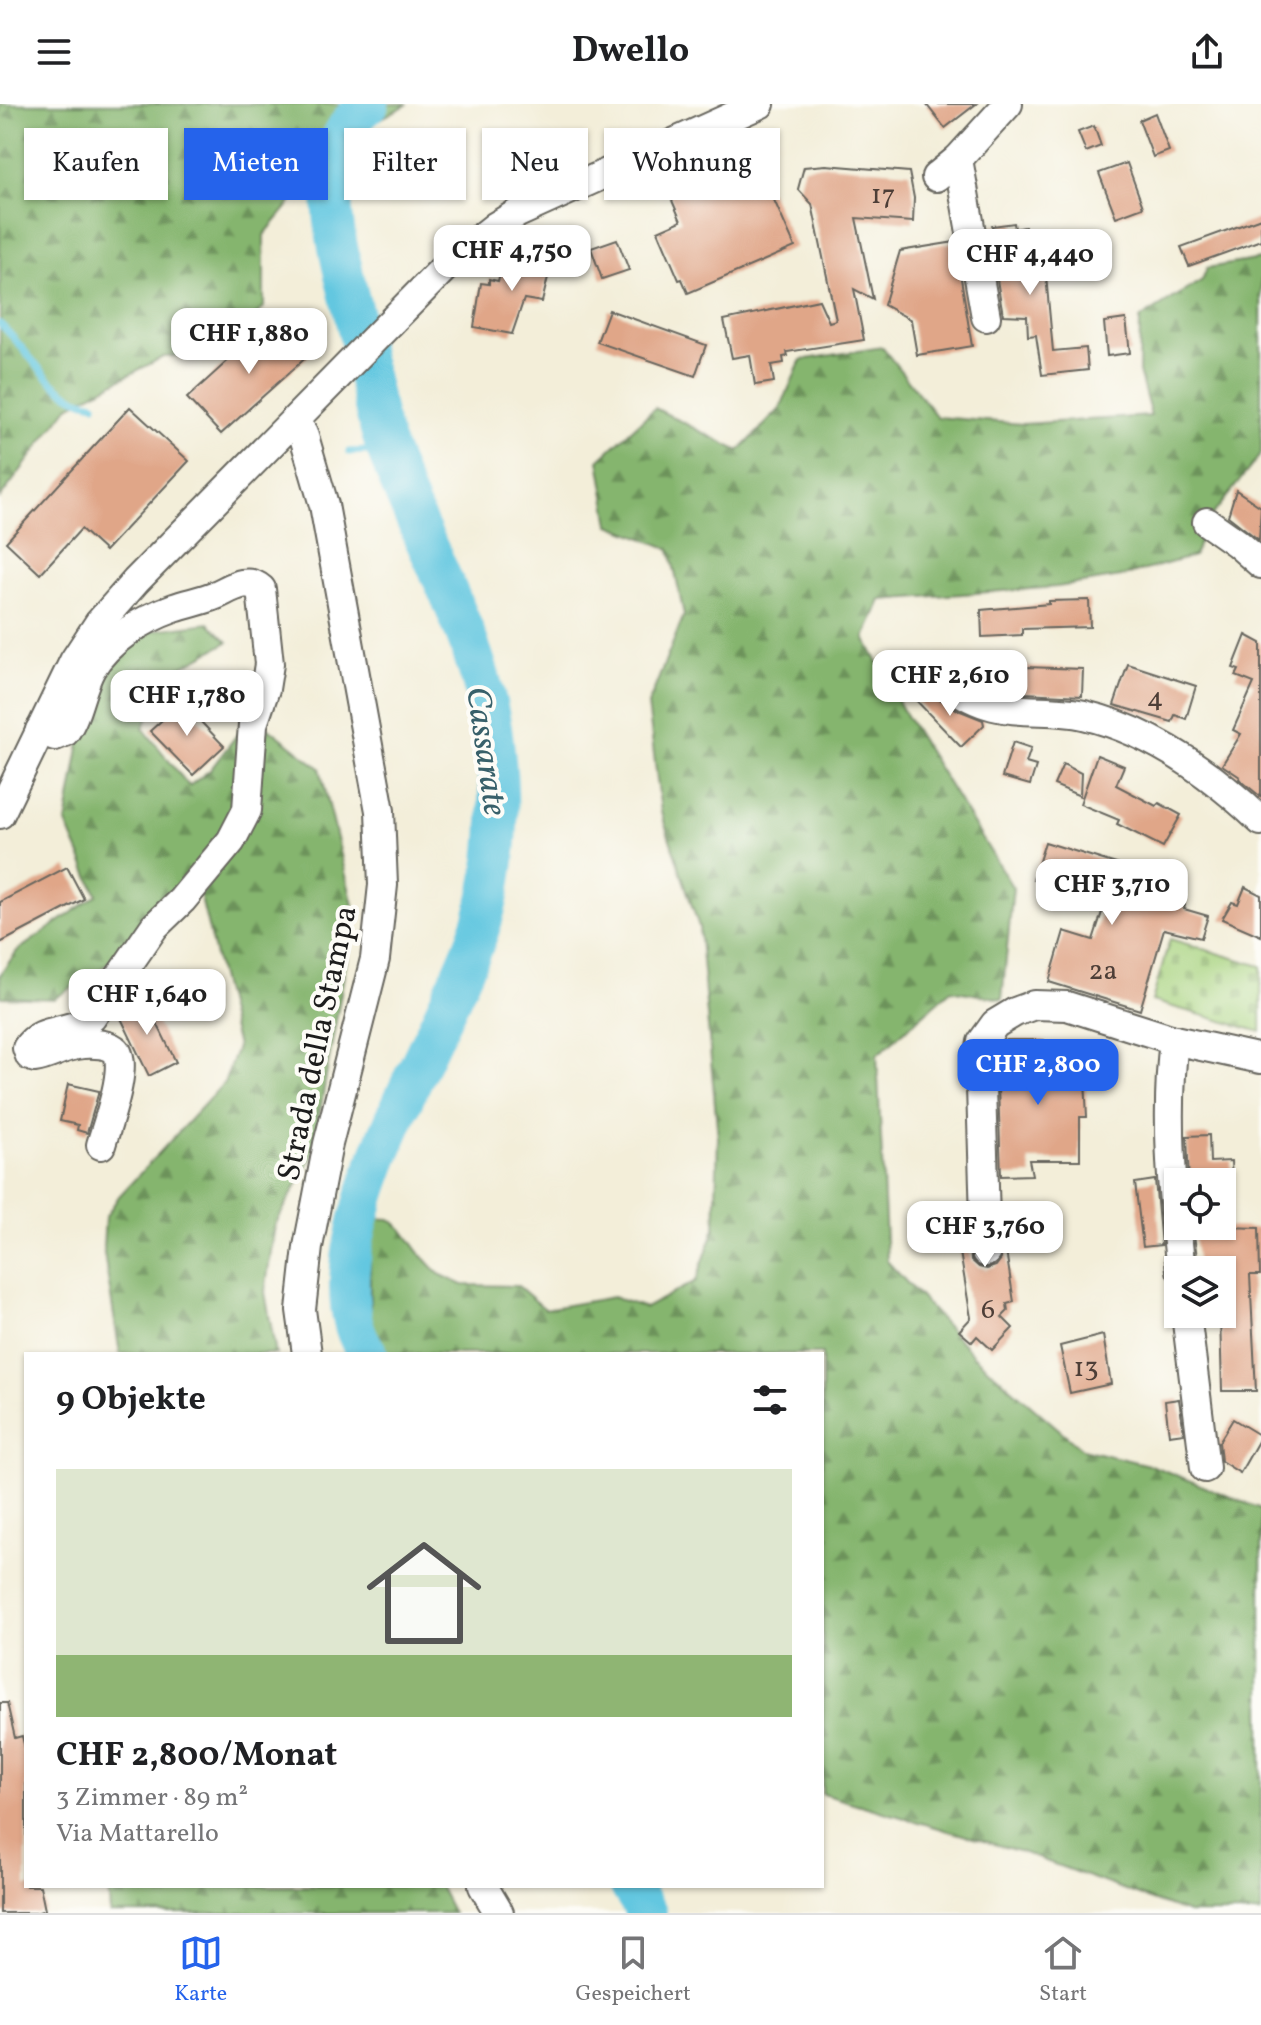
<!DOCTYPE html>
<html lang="de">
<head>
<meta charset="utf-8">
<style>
	body { margin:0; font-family:Vollkorn,serif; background:#f6f6f6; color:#202124; height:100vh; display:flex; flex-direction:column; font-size:30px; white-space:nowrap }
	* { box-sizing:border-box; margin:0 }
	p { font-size:26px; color:#757577 }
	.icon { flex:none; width:44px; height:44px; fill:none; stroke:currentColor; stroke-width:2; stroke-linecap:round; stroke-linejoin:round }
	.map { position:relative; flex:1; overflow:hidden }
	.drawer { position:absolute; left:24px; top:1248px; width:800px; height:536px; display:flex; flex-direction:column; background:#fff; border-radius:0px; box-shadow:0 2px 6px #0004 }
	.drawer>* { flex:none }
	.top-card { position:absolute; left:24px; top:24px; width:800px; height:72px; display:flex; gap:16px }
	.tools { position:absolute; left:1164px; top:1064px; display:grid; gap:16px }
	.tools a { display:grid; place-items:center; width:72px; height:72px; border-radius:0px; background:#fff; box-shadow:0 2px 6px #0004; font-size:40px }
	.price { position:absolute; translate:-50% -68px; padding:0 18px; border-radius:16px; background:#fff; color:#222; font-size:26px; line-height:52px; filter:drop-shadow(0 2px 4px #0008) }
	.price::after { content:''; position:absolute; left:50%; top:48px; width:24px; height:18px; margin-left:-12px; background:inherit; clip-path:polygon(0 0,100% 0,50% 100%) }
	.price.on { background:#2563eb; color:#fff }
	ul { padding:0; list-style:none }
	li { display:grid; align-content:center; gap:16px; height:424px; padding:0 32px }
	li+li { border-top:2px solid #e0e0e0 }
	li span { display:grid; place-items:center; height:248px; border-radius:0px; color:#555 }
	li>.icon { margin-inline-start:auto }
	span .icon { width:144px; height:144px; fill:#fffc; stroke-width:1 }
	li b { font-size:34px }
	h2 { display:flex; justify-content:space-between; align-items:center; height:96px; padding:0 32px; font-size:34px }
	.chip { padding:0 28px; border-radius:0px; background:#fff; box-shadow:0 2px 6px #0004; font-size:28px; line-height:72px }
	.chip.on { background:#2563eb; color:#fff }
	header { display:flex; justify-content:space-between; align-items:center; height:104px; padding:0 32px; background:#fff; font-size:36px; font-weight:700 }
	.tabs { display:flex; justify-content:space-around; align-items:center; height:112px; border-top:2px solid #e0e0e0; background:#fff; font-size:22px; color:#757577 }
	.tabs a { display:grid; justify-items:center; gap:4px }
	.tabs .on { color:#2563eb }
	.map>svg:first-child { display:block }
	.forest { fill:url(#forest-firs); stroke:#506845; stroke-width:2 }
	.cemetery { fill:url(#cemetery-stones); stroke:#62784e; stroke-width:2 }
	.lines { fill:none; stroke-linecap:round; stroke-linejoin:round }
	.stream { stroke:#63c7e0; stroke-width:7 }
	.river { stroke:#63c7e0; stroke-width:40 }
	.building { fill:#e0a688 }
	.minor-casing { stroke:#67665e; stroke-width:32 }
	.minor { stroke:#fff; stroke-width:28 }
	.labels { text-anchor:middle; stroke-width:8; stroke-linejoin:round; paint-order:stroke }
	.number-label { font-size:28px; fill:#4d3e37 }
	.street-label { font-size:32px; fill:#1c1c1c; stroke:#fdfcf7 }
	.water-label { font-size:34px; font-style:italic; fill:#38606a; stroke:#fdfcf7 }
</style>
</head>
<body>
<header><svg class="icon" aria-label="menu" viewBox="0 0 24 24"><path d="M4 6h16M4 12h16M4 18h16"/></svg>Dwello<svg class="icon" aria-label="share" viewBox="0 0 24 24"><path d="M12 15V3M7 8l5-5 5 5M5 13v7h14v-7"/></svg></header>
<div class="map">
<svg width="1261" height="1809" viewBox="0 0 1261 1809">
	<defs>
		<pattern id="forest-firs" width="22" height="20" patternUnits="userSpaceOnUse" patternTransform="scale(2)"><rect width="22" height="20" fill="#85b56e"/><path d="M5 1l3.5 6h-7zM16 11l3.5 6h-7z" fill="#6c925a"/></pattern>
		<pattern id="cemetery-stones" width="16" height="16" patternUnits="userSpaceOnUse" patternTransform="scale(2)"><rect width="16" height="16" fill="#a7d37f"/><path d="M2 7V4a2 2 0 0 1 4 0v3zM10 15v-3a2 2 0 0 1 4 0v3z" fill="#8fb56d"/></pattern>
	</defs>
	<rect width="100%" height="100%" fill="#fdfcf7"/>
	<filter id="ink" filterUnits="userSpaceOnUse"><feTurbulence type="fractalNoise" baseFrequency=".0125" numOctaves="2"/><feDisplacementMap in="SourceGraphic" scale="16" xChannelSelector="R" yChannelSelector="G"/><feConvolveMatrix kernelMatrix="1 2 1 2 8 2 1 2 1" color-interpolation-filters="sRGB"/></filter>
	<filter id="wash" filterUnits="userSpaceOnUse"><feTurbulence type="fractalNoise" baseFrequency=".006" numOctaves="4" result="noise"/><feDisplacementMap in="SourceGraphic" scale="32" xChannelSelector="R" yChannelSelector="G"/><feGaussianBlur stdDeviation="1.8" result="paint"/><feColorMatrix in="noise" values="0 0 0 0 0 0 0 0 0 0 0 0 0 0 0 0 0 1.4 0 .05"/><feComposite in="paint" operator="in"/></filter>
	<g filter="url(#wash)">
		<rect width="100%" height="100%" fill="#f3eed9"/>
		<g class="forest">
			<path d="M0 0H408L346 33 264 131V203L219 248 163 253 69 302 0 394Z"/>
			<path d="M1261 155V350L1207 418 1194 452 1121 473 1057 483 881 496 865 534 905 610 1013 784 1002 895 951 886 877 951 887 1157 974 1252 1082 1345 1153 1362 1261 1405V1809H1188L1018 1747 822 1690V1250H370V1114L390 1115 402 1125 419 1148 439 1170 463 1181 518 1182 545 1205 613 1193 645 1204 696 1177 715 1124 718 1034 699 823 661 708 648 601 684 511 670 445 610 421 599 356 655 304 739 347 780 305 801 256 882 243 937 313 1023 320 1151 312 1139 268 1140 215 1202 176 1207 164Z"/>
			<path d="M209 519 228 538 170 569 143 624 189 682 210 666 252 611 320 664 355 809 312 1053 275 1121 265 1188 276 1250H120L103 1143 105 1114 119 1092 224 979 237 943 200 790 132 844 54 895 1 893 0 871 17 847 97 791 66 719 88 591 140 528Z"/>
			<path d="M108 1782H439L453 1809H110Z"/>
		</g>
		<path class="cemetery" d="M1170 835 1261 862V928L1152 897Z"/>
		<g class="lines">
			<g class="stream">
				<path d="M0 220C31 248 51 294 95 300"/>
				<path d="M349 348 386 346"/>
			</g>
			<g class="river">
				<path d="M368 1250C295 1151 452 920 483 815 500 756 502 699 494 638 481 534 422 443 387 347 374 312 368 273 360 237 347 178 324 115 335 54 339 31 351 14 369 0"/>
				<path d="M630 1782 647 1809"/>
			</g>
		</g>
		<g id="blocks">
			<g class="building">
				<path d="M926 0H976L945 24Z"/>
				<path d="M1155 9 1169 47 1153 53 1139 16Z"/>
				<path d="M1094 22 1101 42 1086 48 1078 28Z"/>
				<path d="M745 31 795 143 688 189 682 175 679 176 658 127 681 117 660 69Z"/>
				<path d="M1127 59 1143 103 1116 113 1099 69Z"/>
				<path d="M826 61 909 68 914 94 913 118 856 114 873 195 854 185 864 236 787 248 788 252 783 253 784 259 771 261 774 278 755 281 750 251 732 254 724 216 819 196 829 218 836 216 812 100 798 85 804 63Z"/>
				<path d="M1261 114V136L1189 162 1181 143Z"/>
				<path d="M1014 119 1015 125 1025 123 1029 150 1035 149 1037 161H1045L1053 247 1086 244 1088 266 1042 271 1036 231 1028 232 1027 212 1003 211 989 129H993L992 122Z"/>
				<path d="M617 135 629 166 602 175 591 144Z"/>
				<path d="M955 138 972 242 917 251 911 216 884 201 900 147Z"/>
				<path d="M543 145 559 155 549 169 542 198 524 195 512 230 474 223 481 179 489 180V175L498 177 504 156 531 164Z"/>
				<path d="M609 206 706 241 695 272 597 238Z"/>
				<path d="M276 213 310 250 221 330 187 294Z"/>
				<path d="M1126 215 1130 249 1107 252 1104 218Z"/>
				<path d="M130 303 189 357 105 447 81 425 40 470 6 438Z"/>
				<path d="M1236 386 1261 403 1259 436 1228 412Z"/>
				<path d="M1089 496 1090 523 1022 525V531L982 533 981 506 1049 500V497Z"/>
				<path d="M1246 531 1261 539V693L1239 675 1240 673 1222 661 1241 630 1233 626 1254 579 1236 572 1239 566 1233 564Z"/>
				<path d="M1128 560 1196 582 1186 615 1175 611 1172 618 1114 601Z"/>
				<path d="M1025 563 1083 565 1082 592 1025 589Z"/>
				<path d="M909 589 933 591 958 606 983 616 984 621 961 643Z"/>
				<path d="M182 598 224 642 193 671 150 627Z"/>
				<path d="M1013 638 1031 644 1026 659 1036 662 1030 681 1002 673Z"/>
				<path d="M1097 651 1124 662 1116 681 1156 702 1159 699 1181 711 1163 743 1117 720 1119 716 1080 700Z"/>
				<path d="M1063 660 1081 669 1080 692 1054 681Z"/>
				<path d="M1045 738 1142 768 1137 786 1185 801 1184 805 1208 812 1201 834 1164 825 1140 906 1049 878 1064 827 1093 836 1103 805 1098 803 1101 793 1058 779 1057 783 1033 776Z"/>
				<path d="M67 763 84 795 0 839V798Z"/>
				<path d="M1245 783 1261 791V832L1222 815 1232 798 1238 800Z"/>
				<path d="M145 895 176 958 149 972 118 908Z"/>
				<path d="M1004 936H1044L1045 960 1084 958 1087 1013H1080V1056H1029L1032 1071 1001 1072 997 951Z"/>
				<path d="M68 980 99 987 87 1029 77 1026 78 1021 60 1017Z"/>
				<path d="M1209 1031 1210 1058 1231 1057 1232 1078H1189L1187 1032Z"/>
				<path d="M1155 1076 1161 1141 1143 1143 1135 1079Z"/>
				<path d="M1033 1104 1034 1145 1006 1147 1014 1198 1007 1200 1008 1207 1002 1213 1013 1224 992 1246 977 1232 972 1238 959 1227 971 1214 959 1142H927L926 1109 963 1110V1108H968L971 1156 979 1163 987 1165 996 1162 1001 1155 1002 1106Z"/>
				<path d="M1193 1122 1259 1124 1260 1171H1250L1256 1287H1222L1220 1210H1222V1164L1203 1165V1162H1198Z"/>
				<path d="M1103 1231 1111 1280 1070 1289 1060 1242Z"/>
				<path d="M1179 1295 1184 1329 1169 1331 1165 1297Z"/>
				<path d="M1233 1315 1261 1332 1240 1369 1221 1357 1219 1338Z"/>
				<path d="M0 1599H7L15 1634 22 1632 26 1648V1782H40L45 1806 36 1809H0Z"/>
			</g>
		</g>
	</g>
	<g filter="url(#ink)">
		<use href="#blocks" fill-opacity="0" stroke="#67665e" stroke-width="2"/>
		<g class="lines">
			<g class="minor-casing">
				<g id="minor">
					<path d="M958 55 986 213"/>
					<path d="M936 73 958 55 1008 0"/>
					<path d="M293 318 303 329 324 401 380 707 383 781 375 855 328 1040 308 1143 301 1206 307 1250"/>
					<path d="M1207 418 1237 439 1261 460"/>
					<path d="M933 571C950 581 967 594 987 600 1018 610 1052 604 1084 611 1152 627 1212 670 1261 717"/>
					<path d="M40 626 55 632 65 628C78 610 80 585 91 565 108 536 143 515 174 504 188 499 202 497 216 491 230 485 247 472 261 485L269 560 265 585 253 620 247 706 231 737 182 796 154 823 92 913C74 930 40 922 27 944L30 952 35 954C49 952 62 943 77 941 86 939 106 939 114 945 131 956 106 1023 101 1041"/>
					<path d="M0 710 74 557 99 519 136 477 447 161 496 122 518 109 760 0"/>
					<path d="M1174 936C1165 1012 1172 1090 1181 1166"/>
					<path d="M986 1148 980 950 982 938 995 920 1015 908 1034 901 1067 902 1174 936 1261 955"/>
					<path d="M1186 1210 1205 1364"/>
					<path d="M483 1782 499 1809"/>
				</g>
			</g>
			<use href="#minor" class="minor"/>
		</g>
	</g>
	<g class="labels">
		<g class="number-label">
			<text x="883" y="99">17</text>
			<text x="1155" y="602">4</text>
			<text x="1103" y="875">2a</text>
			<text x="988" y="1214">6</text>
			<text x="1086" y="1272">13</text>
		</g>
		<g class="street-label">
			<text transform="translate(316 939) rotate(-78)" y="11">Strada della Stampa</text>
		</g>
		<g class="water-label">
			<text transform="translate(488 647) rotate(82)" y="12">Cassarate</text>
		</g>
	</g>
</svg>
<div class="tools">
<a><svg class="icon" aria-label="locate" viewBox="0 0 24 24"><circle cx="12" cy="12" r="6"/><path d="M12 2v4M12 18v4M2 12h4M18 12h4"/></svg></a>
<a><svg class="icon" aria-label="layers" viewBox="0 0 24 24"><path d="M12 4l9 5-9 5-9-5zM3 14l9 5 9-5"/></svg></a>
</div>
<b class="price" style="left:512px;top:189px">CHF 4,750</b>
<b class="price" style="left:1030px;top:193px">CHF 4,440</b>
<b class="price" style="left:249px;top:272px">CHF 1,880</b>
<b class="price" style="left:950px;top:614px">CHF 2,610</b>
<b class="price" style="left:187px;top:634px">CHF 1,780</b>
<b class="price" style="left:1112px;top:823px">CHF 3,710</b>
<b class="price" style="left:147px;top:933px">CHF 1,640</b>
<b class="price on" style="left:1038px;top:1003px">CHF 2,800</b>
<b class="price" style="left:985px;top:1165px">CHF 3,760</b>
<div class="top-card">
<a class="chip">Kaufen</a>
<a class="chip on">Mieten</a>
<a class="chip">Filter</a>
<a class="chip">Neu</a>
<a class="chip">Wohnung</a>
</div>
<section class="drawer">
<h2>9 Objekte<svg class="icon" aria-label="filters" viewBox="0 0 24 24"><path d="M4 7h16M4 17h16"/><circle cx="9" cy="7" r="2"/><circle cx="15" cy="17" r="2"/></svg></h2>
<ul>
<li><span style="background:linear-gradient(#dfe7d0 75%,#8fb573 0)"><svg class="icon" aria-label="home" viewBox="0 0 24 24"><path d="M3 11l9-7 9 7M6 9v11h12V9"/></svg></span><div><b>CHF 2,800/Monat</b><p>3 Zimmer · 89 m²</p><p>Via Mattarello</p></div></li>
</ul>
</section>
</div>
<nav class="tabs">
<a class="on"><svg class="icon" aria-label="map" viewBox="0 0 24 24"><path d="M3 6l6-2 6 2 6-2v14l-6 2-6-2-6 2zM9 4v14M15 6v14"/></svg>Karte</a>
<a><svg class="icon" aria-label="saved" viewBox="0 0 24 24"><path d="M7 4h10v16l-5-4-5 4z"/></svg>Gespeichert</a>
<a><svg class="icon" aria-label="home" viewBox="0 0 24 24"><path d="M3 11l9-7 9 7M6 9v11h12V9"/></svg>Start</a>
</nav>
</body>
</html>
